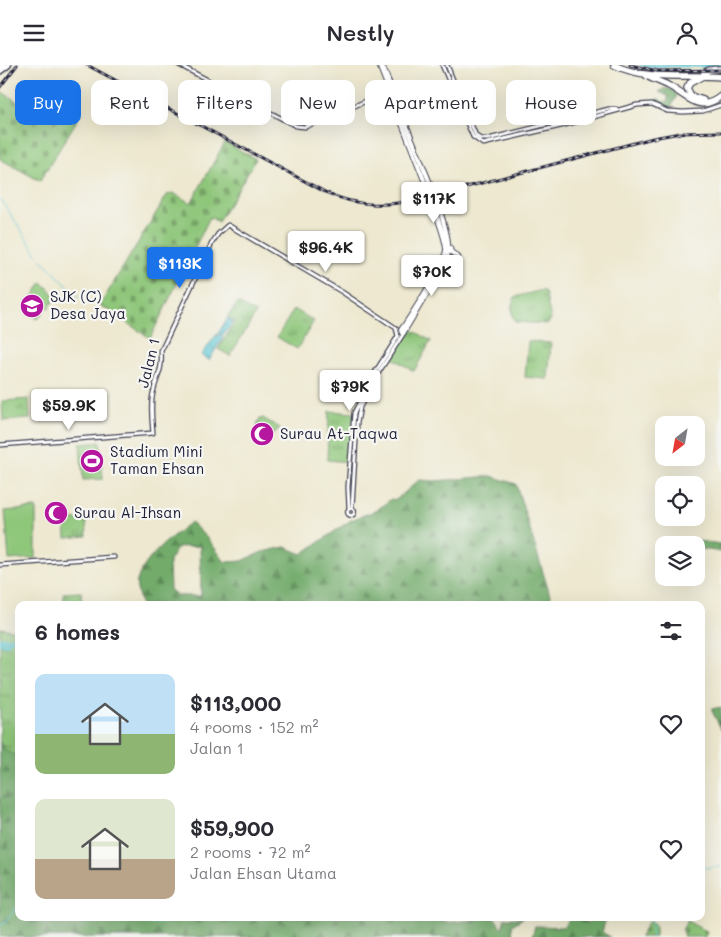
<!DOCTYPE html>
<html lang="en">
<head>
<meta charset="utf-8">
<style>
	body { margin:0; font-family:Mali,sans-serif; background:#f7f7f7; color:#2b2b33; height:100vh; display:flex; flex-direction:column; font-size:19px; white-space:nowrap }
	* { box-sizing:border-box; margin:0 }
	p { font-size:16px; color:#7c7c81 }
	.icon { flex:none; width:28px; height:28px; fill:none; stroke:currentColor; stroke-width:2; stroke-linecap:round; stroke-linejoin:round }
	.map { position:relative; flex:1; overflow:hidden }
	.panel { position:absolute; left:15px; top:536px; width:690px; height:320px; display:flex; flex-direction:column; background:#fff; border-radius:10px; box-shadow:0 5px 20px #0002 }
	.panel>* { flex:none }
	.banner { position:absolute; left:15px; top:15px; width:691px; height:45px; display:flex; gap:10px }
	.needle { width:32px; rotate:211deg }
	.tools { position:absolute; left:655px; top:351px; display:grid; gap:10px }
	.tools a { display:grid; place-items:center; width:50px; height:50px; border-radius:10px; background:#fff; box-shadow:0 5px 20px #0002; font-size:25px }
	.price { position:absolute; translate:-50% -42px; padding:0 11px; border-radius:5px; background:#fff; color:#222; font-size:16px; line-height:32px; filter:drop-shadow(0 1px 2px #0008) }
	.price::after { content:''; position:absolute; left:50%; top:30px; width:15px; height:11px; margin-left:-8px; background:inherit; clip-path:polygon(0 0,100% 0,50% 100%) }
	.price.active { background:#1a73e8; color:#fff }
	ul { padding:0; list-style:none }
	li { display:flex; align-items:center; gap:15px; height:125px; padding:0 20px }
	li span { display:grid; place-items:center; flex:none; width:140px; height:100px; border-radius:10px; color:#555 }
	li>.icon { margin-inline-start:auto }
	span .icon { width:60px; height:60px; fill:#fffc; stroke-width:1 }
	li b { font-size:21px }
	h2 { display:flex; justify-content:space-between; align-items:center; height:60px; padding:0 20px; font-size:21px }
	.tag { padding:0 18px; border-radius:10px; background:#fff; box-shadow:0 5px 20px #0002; font-size:18px; line-height:45px }
	.tag.active { background:#1a73e8; color:#fff }
	header { display:flex; justify-content:space-between; align-items:center; height:65px; padding:0 20px; background:#fff; font-size:22px; font-weight:600 }
	.map>svg:first-child { display:block }
	.forest { fill:url(#forest-firs); stroke:#4a6652; fill-rule:evenodd }
	.cemetery { fill:url(#cemetery-stones); stroke:#58745a }
	.park { fill:url(#park-tufts); stroke:#58745a }
	.pitch { fill:#8ec67a; stroke:#58745a }
	.water { fill:url(#water-waves); stroke:#3e7487 }
	.lines { fill:none; stroke-linecap:round; stroke-linejoin:round }
	.stream { stroke:#5ac6d3; stroke-width:1 }
	.river { stroke:#5ac6d3; stroke-width:4 }
	.tertiary-casing { stroke:#404051; stroke-width:5.5 }
	.secondary-casing { stroke:#404051; stroke-width:6 }
	.primary-casing { stroke:#404051; stroke-width:8 }
	.trunk-casing { stroke:#404051; stroke-width:8 }
	.tertiary { stroke:#fff; stroke-width:3 }
	.secondary { stroke:#fff; stroke-width:4 }
	.primary { stroke:#fff; stroke-width:5 }
	.trunk { stroke:#fff; stroke-width:5.5 }
	.rail-casing { stroke:#22223b; stroke-width:3 }
	.rail { stroke:#f6f6f2; stroke-width:1; stroke-dasharray:4; stroke-linecap:butt }
	.secondary-bridge-casing { stroke:#404051; stroke-width:6; stroke-linecap:butt }
	.secondary-bridge { stroke:#fff; stroke-width:4 }
	.labels { text-anchor:middle; stroke-width:4.5; stroke-linejoin:round; paint-order:stroke }
	.poi-label { font-size:15px; fill:#22223b; stroke:#f6f6f2; text-anchor:start }
	.street-label { font-size:15px; fill:#22223b; stroke:#f6f6f2 }
</style>
</head>
<body>
<header><svg class="icon" aria-label="menu" viewBox="0 0 24 24"><path d="M4 6h16M4 12h16M4 18h16"/></svg>Nestly<svg class="icon" aria-label="person" viewBox="0 0 24 24"><circle cx="12" cy="8" r="4"/><path d="M4 21q1-7 8-7t8 7"/></svg></header>
<div class="map">
<svg width="721" height="872" viewBox="0 0 721 872">
	<defs>
		<pattern id="forest-firs" width="22" height="20" patternUnits="userSpaceOnUse" patternTransform="scale(1.25)"><rect width="22" height="20" fill="#72ab6a"/><path d="M5 1l3.5 6h-7zM16 11l3.5 6h-7z" fill="#5d8b58"/></pattern>
		<pattern id="cemetery-stones" width="16" height="16" patternUnits="userSpaceOnUse" patternTransform="scale(1.25)"><rect width="16" height="16" fill="#8ec67a"/><path d="M2 7V4a2 2 0 0 1 4 0v3zM10 15v-3a2 2 0 0 1 4 0v3z" fill="#74a065"/></pattern>
		<pattern id="park-tufts" width="24" height="20" patternUnits="userSpaceOnUse" patternTransform="scale(1.25)"><rect width="24" height="20" fill="#8ec67a"/><path d="M3 7l-1-3M5 7V3M7 7l1-3M15 17l-1-3M17 17v-4M19 17l1-3" fill="none" stroke="#74a065"/></pattern>
		<pattern id="water-waves" width="16" height="10" patternUnits="userSpaceOnUse" patternTransform="scale(1.25)"><rect width="16" height="10" fill="#5ac6d3"/><path d="M0 5q4-4 8 0t8 0" fill="none" stroke="#4aa0ac"/></pattern>
	</defs>
	<rect width="100%" height="100%" fill="#f6f6f2"/>
	<filter id="ink" filterUnits="userSpaceOnUse"><feTurbulence type="fractalNoise" baseFrequency=".02" numOctaves="2"/><feDisplacementMap in="SourceGraphic" scale="10" xChannelSelector="R" yChannelSelector="G"/><feConvolveMatrix kernelMatrix="1 2 1 2 8 2 1 2 1" color-interpolation-filters="sRGB"/></filter>
	<filter id="wash" filterUnits="userSpaceOnUse"><feTurbulence type="fractalNoise" baseFrequency=".0096" numOctaves="4" result="noise"/><feDisplacementMap in="SourceGraphic" scale="20" xChannelSelector="R" yChannelSelector="G"/><feGaussianBlur stdDeviation="1.12" result="paint"/><feColorMatrix in="noise" values="0 0 0 0 0 0 0 0 0 0 0 0 0 0 0 0 0 1.4 0 .05"/><feComposite in="paint" operator="in"/></filter>
	<g filter="url(#wash)">
		<rect width="100%" height="100%" fill="#ede8cf"/>
		<g class="forest">
			<path d="M666 23 672 25 677 30 671 43H666L656 36 658 33 663 37 668 36V31L659 27Z"/>
			<path d="M491 411 516 419 553 540H141C140 533 135 523 137 516 144 493 172 471 191 457L208 474 225 497 242 496 262 487 285 482 302 489 351 455 377 445 391 434 396 435 419 415 435 416ZM200 481 201 531H177L170 524 169 496 178 482Z"/>
			<path d="M682 474 721 479V487L696 483V480H687L673 475Z"/>
			<path d="M721 642V664L711 644Z"/>
			<path d="M0 677 3 683 19 690V852H436L446 858 494 852 502 863 505 853H523L512 860 513 872H0Z"/>
			<path d="M570 853H585L583 855 588 858 592 853H606L602 867 610 872H532L535 861 563 862Z"/>
		</g>
		<g class="cemetery">
			<path d="M34 24 82 47 40 116 0 94V26L23 40Z"/>
			<path d="M225 77 256 94 218 157 210 152 150 273 100 240 167 130 173 128 191 138Z"/>
			<path d="M687 856 707 867 705 872H684L682 865Z"/>
			<path d="M648 857 655 860V872H640Z"/>
		</g>
		<g class="park">
			<path d="M542 225 545 227 551 254 548 259 515 257C510 251 511 239 515 232Z"/>
			<path d="M238 238 256 248 230 291 218 284 235 257 227 252Z"/>
			<path d="M294 244 314 256 297 284 277 272Z"/>
			<path d="M411 264 431 276 414 306 392 293Z"/>
			<path d="M528 276 551 278 548 314 525 312Z"/>
			<path d="M29 334 30 354 3 356 2 336Z"/>
			<path d="M329 346 354 348 349 397 327 395Z"/>
			<path d="M263 353 280 363 264 376 262 374 267 369 260 362 256 366 255 365 260 354Z"/>
			<path d="M86 454 87 471 66 473 65 455Z"/>
			<path d="M81 527 82 540H64L63 528Z"/>
			<path d="M0 563 19 566V690C9 689 4 686 0 677Z"/>
		</g>
		<g class="pitch">
			<path d="M42 217 56 231 49 243 46 242 40 252 36 254 25 245Z"/>
			<path d="M100 377 103 414 83 415 80 379Z"/>
			<path d="M36 443V493L9 495 5 446Z"/>
		</g>
		<g class="water">
			<path d="M228 253 233 257 223 271 218 268Z"/>
			<path d="M217 269 223 273 209 295 201 290Z"/>
		</g>
		<g class="lines">
			<g class="stream">
				<path d="M0 133 38 191 79 233"/>
				<path d="M701 803 721 802"/>
				<path d="M118 852C143 860 160 862 185 852"/>
				<path d="M651 852V857"/>
				<path d="M651 859 652 872"/>
				<path d="M0 861 6 857 19 839"/>
			</g>
			<g class="river">
				<path d="M642 0 721 1"/>
				<path d="M0 574H19"/>
				<path d="M0 578 7 579 10 574"/>
			</g>
		</g>
	</g>
	<g filter="url(#ink)">
		<g class="lines">
			<g class="tertiary-casing">
				<g id="tertiary">
					<path d="M179 0 296 61 305 62 385 28"/>
					<path d="M442 0 473 72 483 79 561 61 637 40 652 39 667 46 683 47 703 46 721 40"/>
					<path d="M447 0 476 71 481 74H488L609 44H616"/>
					<path d="M0 380 153 368C152 355 150 341 153 328 157 310 163 306 161 286L212 178 218 169 228 160 342 227 396 263 398 271"/>
					<path d="M349 443 348 422 354 348 374 309 398 271"/>
					<path d="M352 443 357 358 360 342 377 310 404 268"/>
					<circle cx="351" cy="447" r="3.5"/>
					<path d="M0 500 114 492"/>
				</g>
			</g>
			<g class="secondary-casing">
				<g id="secondary">
					<path d="M379 0 427 123"/>
					<path d="M382 0 432 123"/>
					<path d="M387 21 383 29 391 32"/>
					<path d="M432 137C435 148 446 173 446 185 445 198 410 252 401 265L402 268 404 267 446 197C453 176 442 156 437 135"/>
					<path d="M450 183 451 187 458 192"/>
				</g>
			</g>
			<g class="primary-casing">
				<path id="primary" d="M0 6 8 0"/>
			</g>
			<g class="trunk-casing">
				<g id="trunk">
					<path d="M614 0C648 16 684 9 721 12"/>
					<path d="M0 3 3 0"/>
					<path d="M704 8 709 5 721 4"/>
					<path d="M647 11C654 15 662 17 669 21 688 31 699 49 721 31"/>
					<path d="M703 11 690 18 687 23 691 31 703 35"/>
				</g>
			</g>
			<use href="#tertiary" class="tertiary"/>
			<use href="#secondary" class="secondary"/>
			<use href="#primary" class="primary"/>
			<use href="#trunk" class="trunk"/>
			<g class="rail-casing">
				<g id="rail">
					<path d="M87 0 325 127C358 142 385 142 421 134L653 73 680 68 721 67"/>
					<path d="M630 0 658 6 721 5"/>
					<path d="M0 22 17 0"/>
				</g>
			</g>
			<use href="#rail" class="rail"/>
			<g class="secondary-bridge-casing">
				<g id="secondary-bridge">
					<path d="M427 123 432 137"/>
					<path d="M432 123 437 135"/>
				</g>
			</g>
			<use href="#secondary-bridge" class="secondary-bridge"/>
		</g>
	</g>
	<defs>
		<g id="school-disc" transform="scale(1.25)"><circle r="9.5" fill="#b5179e" stroke="#f6f6f2"/><path d="M0-5L7-2L0 1L-7-2ZM-4 1L0 2.5L4 1V4Q0 6-4 4Z" fill="#fff"/></g>
		<g id="mosque-disc" transform="scale(1.25)"><circle r="9.5" fill="#b5179e" stroke="#f6f6f2"/><path d="M3.5-4.9A6 6 0 1 0 3.5 4.9A5 5 0 1 1 3.5-4.9Z" fill="#fff"/></g>
		<g id="stadium-disc" transform="scale(1.25)"><circle r="9.5" fill="#b5179e" stroke="#f6f6f2"/><path d="M0-5a6.5 5 0 1 0 0 10a6.5 5 0 1 0 0-10ZM-3.5-1.8h7v3.6h-7Z" fill="#fff"/></g>
	</defs>
	<g fill-rule="evenodd">
		<use href="#school-disc" x="32" y="241"/>
		<use href="#mosque-disc" x="262" y="369"/>
		<use href="#stadium-disc" x="92" y="396"/>
		<use href="#mosque-disc" x="56" y="448"/>
	</g>
	<g class="labels">
		<g class="poi-label">
			<text x="50" y="237">SJK (C)<tspan x="50" dy="17">Desa Jaya</tspan></text>
			<text x="280" y="374">Surau At-Taqwa</text>
			<text x="110" y="392">Stadium Mini<tspan x="110" dy="17">Taman Ehsan</tspan></text>
			<text x="74" y="453">Surau Al-Ihsan</text>
		</g>
		<g class="street-label">
			<text transform="translate(149 298) rotate(-76)" y="5">Jalan 1</text>
		</g>
	</g>
</svg>
<div class="tools">
<a><svg class="needle" viewBox="-14 -14 28 28"><path d="M0-13l5 13h-10z" fill="#e53935"/><path d="M0 13l5-13h-10z" fill="#7c7c81"/></svg></a>
<a><svg class="icon" aria-label="locate" viewBox="0 0 24 24"><circle cx="12" cy="12" r="6"/><path d="M12 2v4M12 18v4M2 12h4M18 12h4"/></svg></a>
<a><svg class="icon" aria-label="layers" viewBox="0 0 24 24"><path d="M12 4l9 5-9 5-9-5zM3 14l9 5 9-5"/></svg></a>
</div>
<b class="price" style="left:434px;top:159px">$117K</b>
<b class="price" style="left:326px;top:208px">$96.4K</b>
<b class="price active" style="left:180px;top:224px">$113K</b>
<b class="price" style="left:432px;top:232px">$70K</b>
<b class="price" style="left:350px;top:347px">$79K</b>
<b class="price" style="left:69px;top:366px">$59.9K</b>
<div class="banner">
<a class="tag active">Buy</a>
<a class="tag">Rent</a>
<a class="tag">Filters</a>
<a class="tag">New</a>
<a class="tag">Apartment</a>
<a class="tag">House</a>
</div>
<section class="panel">
<h2>6 homes<svg class="icon" aria-label="filters" viewBox="0 0 24 24"><path d="M4 7h16M4 17h16"/><circle cx="9" cy="7" r="2"/><circle cx="15" cy="17" r="2"/></svg></h2>
<ul>
<li><span style="background:linear-gradient(#bfe0f5 60%,#8fb573 0)"><svg class="icon" aria-label="home" viewBox="0 0 24 24"><path d="M3 11l9-7 9 7M6 9v11h12V9"/></svg></span><div><b>$113,000</b><p>4 rooms · 152 m²</p><p>Jalan 1</p></div><svg class="icon" aria-label="heart" viewBox="0 0 24 24"><path d="M12 20l-8-8c-3-5 5-10 8-4 3-6 11-1 8 4z"/></svg></li>
<li><span style="background:linear-gradient(#dfe7d0 60%,#b9a48a 0)"><svg class="icon" aria-label="home" viewBox="0 0 24 24"><path d="M3 11l9-7 9 7M6 9v11h12V9"/></svg></span><div><b>$59,900</b><p>2 rooms · 72 m²</p><p>Jalan Ehsan Utama</p></div><svg class="icon" aria-label="heart" viewBox="0 0 24 24"><path d="M12 20l-8-8c-3-5 5-10 8-4 3-6 11-1 8 4z"/></svg></li>
</ul>
</section>
</div>
</body>
</html>
